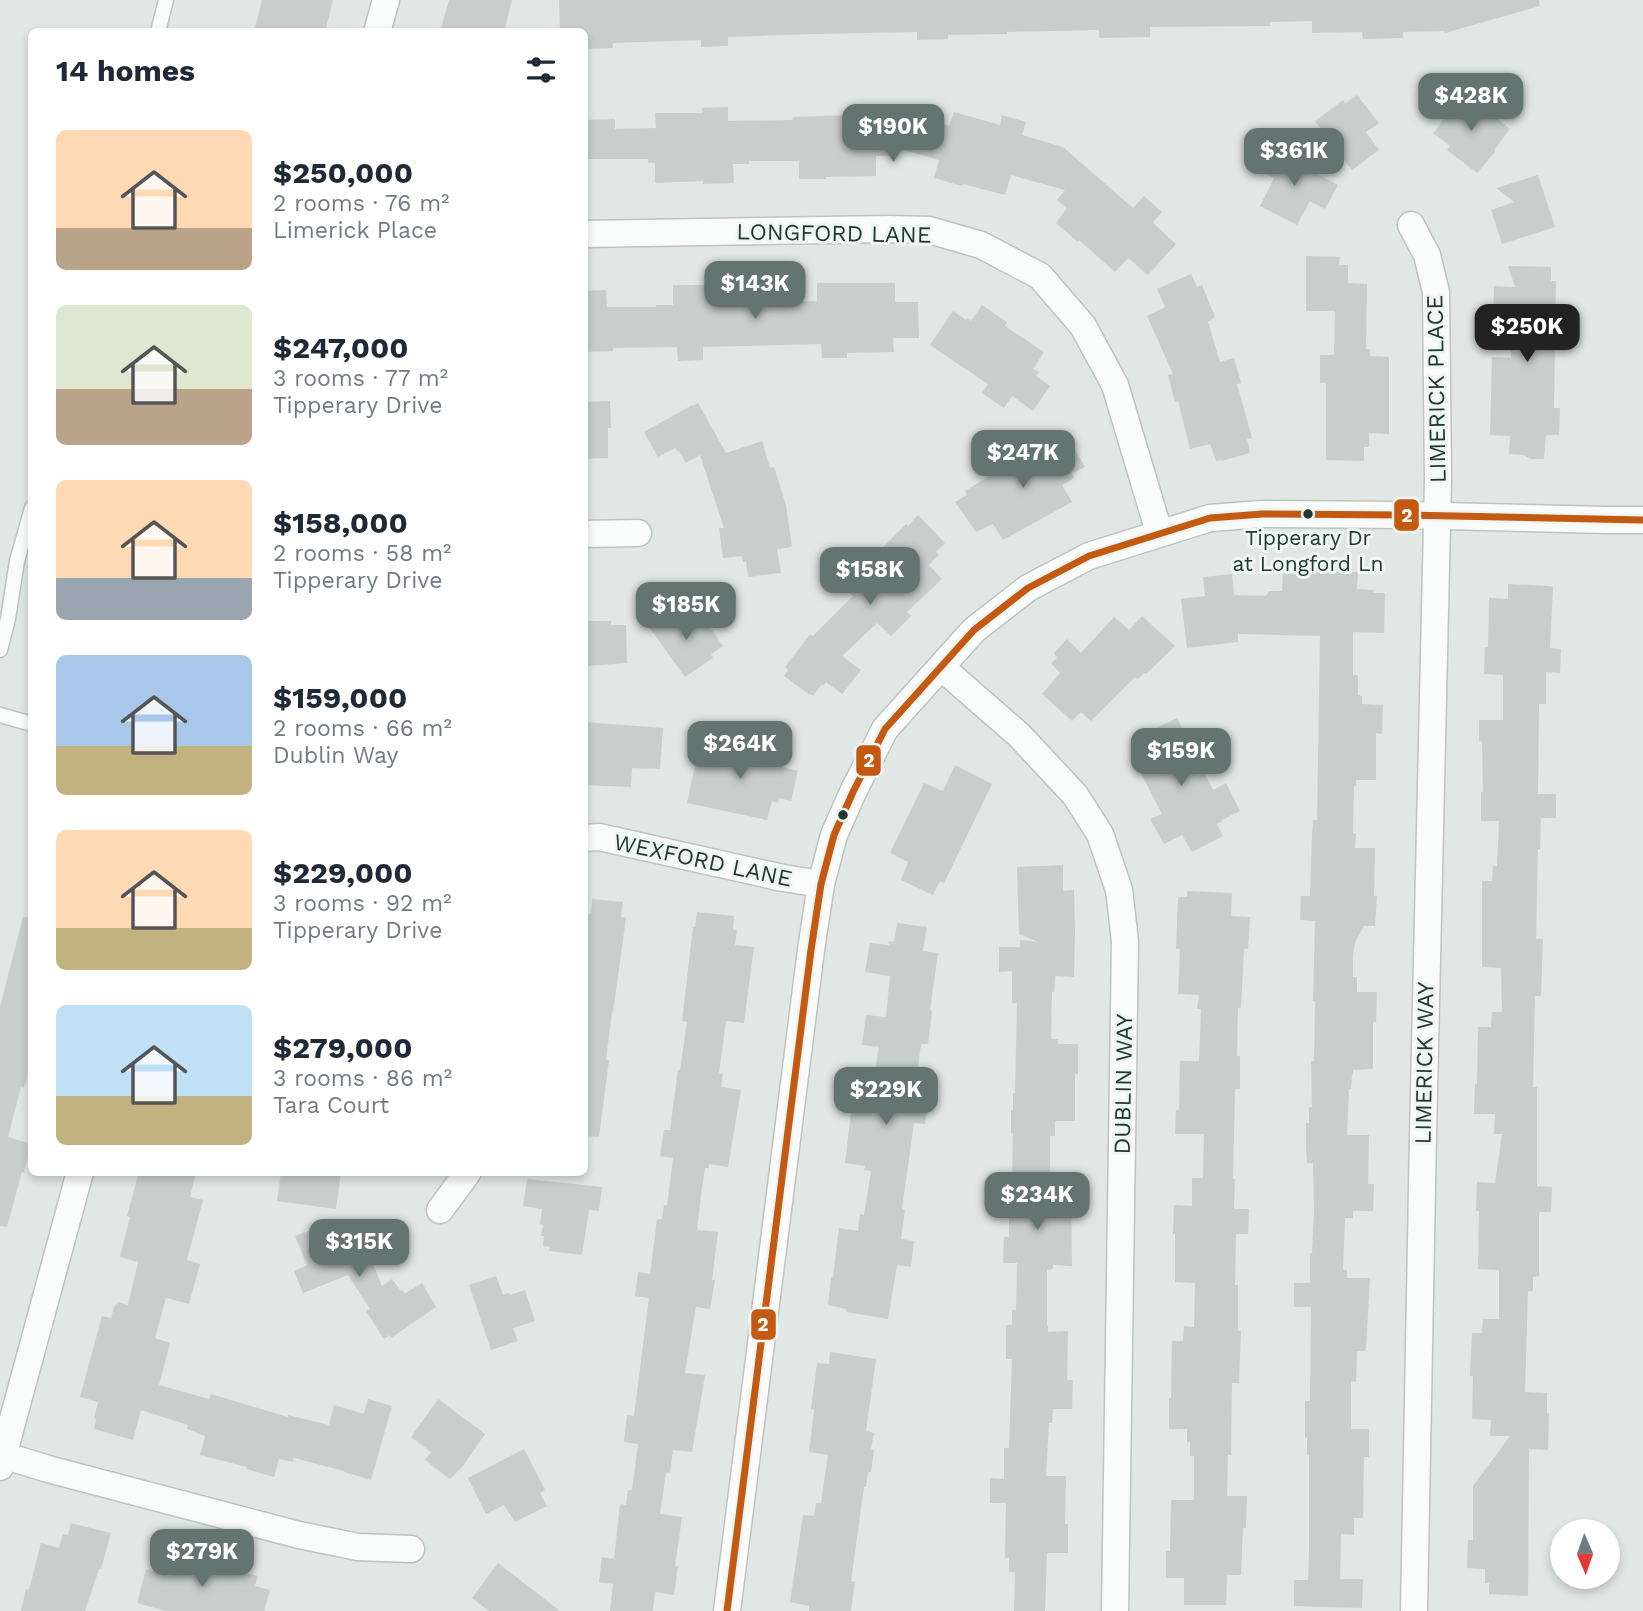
<!DOCTYPE html>
<html lang="en">
<head>
<meta charset="utf-8">
<style>
	body { margin:0; font-family:"Work Sans",sans-serif; background:#f2f2f3; color:#1f2937; height:100vh; display:flex; flex-direction:column; font-size:26px; white-space:nowrap }
	* { box-sizing:border-box; margin:0 }
	p { font-size:23px; color:#747a83 }
	.icon { flex:none; width:38px; height:38px; fill:none; stroke:currentColor; stroke-width:2; stroke-linecap:round; stroke-linejoin:round }
	.map { position:relative; flex:1; overflow:hidden }
	.drawer { position:absolute; left:28px; top:28px; width:560px; height:1148px; display:flex; flex-direction:column; background:#fff; border-radius:10px; box-shadow:0 4px 10px #0003 }
	.drawer>* { flex:none }
	.needle { width:46px; rotate:178deg }
	.fabs { position:absolute; left:1550px; top:1519px; display:grid; gap:14px }
	.fabs a { display:grid; place-items:center; width:70px; height:70px; border-radius:50%; background:#fff; box-shadow:0 4px 10px #0003; font-size:35px }
	.price { position:absolute; translate:-50% -60px; padding:0 16px; border-radius:14px; background:#647571; color:#fff; font-size:23px; line-height:46px; filter:drop-shadow(0 2px 4px #0008) }
	.price::after { content:''; position:absolute; left:50%; top:42px; width:21px; height:16px; margin-left:-10px; background:inherit; clip-path:polygon(0 0,100% 0,50% 100%) }
	.price.current { background:#222; color:#fff }
	ul { padding:0; list-style:none }
	li { display:flex; align-items:center; gap:21px; height:175px; padding:0 28px }
	li span { display:grid; place-items:center; flex:none; width:196px; height:140px; border-radius:10px; color:#555 }
	li>.icon { margin-inline-start:auto }
	span .icon { width:84px; height:84px; fill:#fffc; stroke-width:1 }
	li b { font-size:30px }
	h2 { display:flex; justify-content:space-between; align-items:center; height:84px; padding:0 28px; font-size:30px }
	.map>svg:first-child { display:block }
	.building { fill:#c8cecc }
	.lines { fill:none; stroke-linecap:round; stroke-linejoin:round }
	.service-casing { stroke:#bec3c1; stroke-width:17 }
	.minor-casing { stroke:#bec3c1; stroke-width:29 }
	.service { stroke:#fafbfb; stroke-width:14 }
	.minor { stroke:#fafbfb; stroke-width:26 }
	.bus-1-casing { stroke:#eff6f3; stroke-width:12 }
	.bus-1 { stroke:#c45911; stroke-width:7 }
	.bus-dot { fill:#213833; stroke:#eff6f3; stroke-width:2.5 }
	.labels { text-anchor:middle; stroke-width:6; stroke-linejoin:round; paint-order:stroke }
	.bus-label { font-size:21px; fill:#213833; stroke:#eff6f3 }
	.street-label { font-size:23px; fill:#213833; stroke:#eff6f3 }
	.line-badge { stroke:#eff6f3; stroke-width:2.5 }
	.badge-label { font-size:19px; text-anchor:middle; font-weight:bold; fill:#fff }
</style>
</head>
<body>
<div class="map">
<svg width="1643" height="1611" viewBox="0 0 1643 1611">
	<rect width="100%" height="100%" fill="#e1e7e4"/>
	<g class="building">
		<path d="M262 0H333L325 32H254Z"/>
		<path d="M449 0H512L504 32H440Z"/>
		<path d="M559 0H1539L1540 6 1445 33 1444 31 1403 32V38L1363 39 1362 32 1312 33V21L1270 22V26L1150 27V37L1099 38V30L1007 32V34L948 35V39L917 40V32L815 34 728 37V46L701 47V40L613 43V48L584 49V32H560Z"/>
		<path d="M1465 92 1510 129 1495 149V152L1477 173 1447 150 1450 146 1433 133Z"/>
		<path d="M1357 95 1379 123 1366 132 1379 150 1352 170 1315 121 1343 100 1345 104Z"/>
		<path d="M728 107V121L792 120 793 117 906 113 949 126 954 112 1000 125 1002 115 1026 122 1022 135 1063 147 1133 208 1144 196 1162 212 1153 223 1176 244 1148 275 1128 258 1115 272 1079 240 1078 242 1056 223 1067 208 1057 200 1065 190 1011 175 1005 195 963 184 962 186 934 178 939 160 890 146 891 156H876V176L826 177V179H799V161H749V164H733L734 183 703 184V181L655 183V163H648V159H584V120L615 119V129L656 128 655 113H703L702 108Z"/>
		<path d="M1273 150 1338 185 1325 209 1310 201 1297 225 1260 206 1274 178 1261 172Z"/>
		<path d="M1538 175 1555 227 1502 244 1491 210 1514 202 1496 188Z"/>
		<path d="M1306 256 1340 257 1339 265H1348V283L1367 284 1366 349H1370V356L1389 357V434L1369 433V447H1364V461L1326 460V383H1320V355H1334L1335 311H1306Z"/>
		<path d="M1508 266 1551 267V281H1556L1554 408H1560L1559 435H1546L1544 459H1530L1524 455 1509 454 1510 436 1490 435 1492 357 1511 358 1512 315H1493L1494 286 1515 287Z"/>
		<path d="M1191 274 1197 287 1202 285 1215 317 1208 322 1220 362 1234 358 1241 383 1237 384 1252 438 1247 439 1250 453 1221 461V460L1216 461 1210 444 1190 449 1178 401 1175 402 1168 375 1173 374 1147 316 1165 307 1157 289Z"/>
		<path d="M749 282V301L764 300V302L817 301V283H895V302H918L919 338H893L894 352 847 353V358H822L821 344 703 347V360L678 361 677 347 613 348V351L584 352V291L606 290 607 307H656V305H673V285H720V283Z"/>
		<path d="M982 305 1007 322 1005 326 1044 352 1033 369 1039 372 1036 376 1050 386 1033 411 1012 396 1004 408 982 393 988 384 930 345 953 311 966 320 967 318 971 321Z"/>
		<path d="M610 401 611 428H608V458L584 459V402Z"/>
		<path d="M698 403 726 453 762 441 770 468 774 467 786 505 792 547 777 549 781 573 748 577 746 561 743 562 742 556 723 558 719 528H724L700 455 686 463 679 451 678 452 675 448 658 457 644 432 692 405 693 406Z"/>
		<path d="M1066 434 1085 467 1072 473 1074 478 1062 485 1072 502 1003 540 993 524 976 532 955 502 967 495 965 491 994 473 1051 440 1053 442Z"/>
		<path d="M918 515 945 543 936 552 939 555 929 565 942 579 907 612 911 616 891 636 877 623 842 656 861 670 842 694 826 682 823 686 822 684 813 696 809 694 784 676 788 670 785 667 810 634 813 636 853 596 843 587 906 524 908 526Z"/>
		<path d="M1283 571 1358 572 1357 589 1374 590 1373 593H1385L1384 633 1353 632V675H1358V695L1362 696V704L1383 705 1382 734 1376 733V780H1356V786H1354L1353 833 1356 834 1355 848H1375L1374 896H1377L1375 926H1364L1355 942 1353 956V977H1357V992H1377L1376 1022H1373V1069L1353 1070V1074L1352 1075 1351 1089H1349L1347 1135H1369L1368 1184H1374L1373 1211H1353V1218H1345L1343 1270H1347V1278H1370L1366 1351H1357L1356 1382 1351 1381V1429H1369V1457H1364L1363 1518H1354V1535L1341 1534 1340 1579H1363L1362 1608 1294 1606V1580H1308L1309 1555V1455H1307V1437L1305 1438V1401H1310L1311 1307H1294V1283H1310V1253H1312L1314 1211 1313 1163H1307L1306 1146V1123H1309V1107H1312L1311 1061H1314L1315 1001H1313L1315 921 1300 920 1301 896H1310L1312 836 1313 820H1317L1320 636 1238 634V642L1187 648 1181 599 1205 596 1203 577 1232 574 1234 595 1266 596 1269 591H1282Z"/>
		<path d="M1508 584 1549 586 1553 587 1550 648 1561 649 1560 673 1546 672V704H1539L1538 794H1556V818H1541L1540 849H1538L1536 939H1543L1541 996H1535L1533 1087H1537V1186L1552 1187 1551 1212H1539V1276L1533 1277V1291H1528L1525 1392 1547 1393V1413H1549L1548 1450 1529 1449 1528 1596 1489 1594V1583H1485V1569L1467 1568 1468 1540H1473V1486L1510 1436H1490L1491 1420 1472 1419 1473 1376H1470L1472 1333H1482L1483 1319H1499V1270L1478 1269 1479 1211H1476L1477 1182 1495 1183 1502 1134H1494L1495 1114H1474L1475 1084H1477L1478 1027H1491L1492 1012H1502L1501 968 1482 967V881H1492L1493 866H1497L1499 821H1481V792H1483L1482 742 1479 741V720H1503V675L1484 674 1485 647H1488L1489 598 1508 599Z"/>
		<path d="M674 610 685 627 702 618 704 621 705 620 723 646 711 654 713 658 685 677 649 627Z"/>
		<path d="M1142 616 1175 646 1146 674 1144 673 1138 679 1135 677 1091 721 1081 712 1072 721 1042 694 1060 673 1051 663 1057 658 1054 653 1067 639 1081 653 1114 617 1129 630Z"/>
		<path d="M584 621H611V625H626L627 663 588 666V664H584Z"/>
		<path d="M1177 718 1213 790 1226 783 1240 811 1222 820V821L1217 824 1223 836 1192 852 1182 835 1164 844 1150 819 1162 814 1132 756 1139 752 1133 739Z"/>
		<path d="M584 722 663 728 660 769 632 768 631 787 584 785Z"/>
		<path d="M700 742 753 755 755 747 782 753 779 766 798 771 791 801 779 798 778 803 772 801 767 820 687 803Z"/>
		<path d="M955 765 992 784 944 883 940 881 933 895 901 880 908 862 890 853 924 783 943 791Z"/>
		<path d="M1063 865V891L1074 890 1075 931 1074 977 1055 976 1054 992H1052L1051 1039H1058V1044H1078V1074H1075V1121H1055V1136H1050V1183H1051V1188H1071L1072 1266 1053 1265V1269L1047 1270V1326H1048V1332L1068 1331 1067 1380H1073L1072 1409H1053L1052 1423H1049L1046 1476H1066L1065 1524H1068V1553H1047L1045 1611H1014L1015 1572H1009V1558H1005L1006 1503H990V1478L1004 1479V1448H1009L1012 1359H1006V1325H1012V1310H1016L1017 1263H1003L1004 1237H1009V1180H1012L1013 1133H1011V1110H1013V1093H1015L1017 1003H1012V971L999 972V947H1020V940L1038 942 1019 934 1017 867Z"/>
		<path d="M1187 891 1232 893 1231 916 1250 917 1248 949H1244L1241 1008H1238L1237 1056H1240V1089H1235L1233 1179H1235L1234 1209H1249L1248 1234H1236L1235 1285H1238V1331H1241L1239 1383H1232L1231 1455H1228L1227 1496H1247L1246 1528H1243L1241 1575H1227L1226 1605H1184V1578H1166V1551H1170L1171 1500H1194V1456H1190V1442H1187V1429H1169V1398H1171L1172 1341H1183L1184 1326 1194 1327 1195 1283 1175 1282V1234H1173L1174 1205 1192 1206V1178H1203L1204 1134H1175L1176 1110H1179L1180 1061H1199L1201 1009H1197L1199 995 1178 994 1180 949H1176L1178 897H1187Z"/>
		<path d="M592 899 623 902 621 917 626 918 613 1012 612 1011 606 1060H609L599 1137 584 1136V913L591 914Z"/>
		<path d="M697 912 734 916 733 930H737L735 945 754 947 744 1023 726 1021 719 1073 723 1074 721 1087 741 1090 728 1167 709 1164V1168H705L702 1187 697 1230 718 1232 712 1280H715L710 1309 696 1307 685 1373 705 1375 692 1452 673 1450 670 1473 666 1472 660 1514 682 1517 675 1566H678L674 1595 655 1592 653 1611H610L613 1584 599 1582 602 1557 614 1559 620 1504 626 1505 628 1490H632L638 1444 624 1442 627 1415 634 1416 649 1298 635 1296 638 1272 650 1274 657 1219H662L664 1205 667 1206 673 1158 660 1156 664 1130H670L678 1070H680L687 1022 682 1021 693 927H695Z"/>
		<path d="M23 917 32 918V1075L28 1074 24 1088 21 1087 8 1137 31 1144 24 1172H22L7 1227 0 1226V1007Z"/>
		<path d="M897 923 927 927 923 951 938 953 930 1010 932 1011 928 1044H921L914 1097 929 1099 925 1124 914 1123 902 1209 905 1210 901 1239 914 1241 911 1267 897 1265 888 1319 846 1312V1309L828 1305 831 1277H833L839 1228 858 1231 860 1214 864 1215 871 1171 864 1170 865 1166 845 1163 854 1086 872 1089 879 1047 862 1045 866 1015 886 1017 890 976 865 972 870 943 889 945V941L894 942Z"/>
		<path d="M139 1172H196L190 1197 203 1200 187 1260 200 1264 189 1304 166 1298 155 1338 170 1343 159 1385 209 1399 211 1394 288 1417V1415L329 1425 334 1405 364 1414 368 1399 392 1406 371 1480 344 1472V1471L294 1458 293 1462 279 1459 274 1477 246 1469 247 1467 200 1455 205 1436 187 1429 188 1425 141 1410 133 1440 94 1429 96 1419 94 1418 98 1402 80 1397 102 1316 111 1318 115 1304 117 1305 118 1302 128 1305 138 1262 120 1257 130 1217 127 1216Z"/>
		<path d="M281 1172H341L336 1209 277 1201Z"/>
		<path d="M527 1179 602 1187 599 1211 589 1210 582 1255 549 1251 550 1247 543 1246 544 1236H541L543 1225 540 1224 542 1209 523 1206Z"/>
		<path d="M334 1221 345 1246 363 1239 382 1286 392 1279 401 1291 402 1290 404 1294 422 1283 436 1307 391 1338 389 1335 384 1339 366 1311 370 1309 348 1275 303 1293 294 1271 307 1265 295 1236Z"/>
		<path d="M496 1276 503 1295 509 1293 510 1295 525 1290 535 1321 513 1328 518 1341 491 1350 469 1285Z"/>
		<path d="M830 1352 876 1359 866 1431 874 1433 871 1449 874 1450 871 1472H868L866 1487H864L851 1581 855 1582 851 1611H809V1606L790 1602 803 1515 814 1516 816 1503H821L828 1455 809 1452 814 1410 811 1409 817 1363 829 1364Z"/>
		<path d="M438 1399 485 1434 463 1466 450 1479 425 1460 431 1452 411 1437Z"/>
		<path d="M524 1449 545 1490 540 1493 547 1506 515 1522 504 1505 486 1514 468 1478Z"/>
		<path d="M71 1523 111 1533 101 1569H99L85 1611H21L26 1589 29 1590 41 1543 59 1548 63 1534 68 1535Z"/>
		<path d="M174 1556 214 1567 215 1565 258 1576 255 1586 270 1590 264 1611H166L137 1603 146 1569 169 1576Z"/>
		<path d="M498 1563 560 1611H489L472 1598Z"/>
	</g>
	<g class="lines">
		<g class="service-casing">
			<g id="service">
				<path d="M158 32 166 0"/>
				<path d="M0 650 8 619 17 561 32 508"/>
				<path d="M0 715 32 724"/>
			</g>
		</g>
		<g class="minor-casing">
			<g id="minor">
				<path d="M377 32 386 0"/>
				<path d="M1411 225 1427 255 1436 292 1438 479 1423 1135 1414 1611"/>
				<path d="M584 234 889 229 929 230 981 245 1040 276 1083 326 1115 385 1159 532"/>
				<path d="M584 534 638 533"/>
				<path d="M941 667 1019 735 1075 795 1100 834 1119 890 1125 941 1115 1611"/>
				<path d="M584 838 599 837 783 878 821 884"/>
				<path d="M440 1210 468 1172"/>
				<path d="M3 1455 48 1469 299 1535 358 1547 411 1549"/>
				<path d="M0 1467 80 1172"/>
				<path d="M727 1611 811 950 821 884 834 835 853 792 885 729 974 630 1028 588 1089 556 1210 518 1262 514 1404 515 1607 520H1643"/>
			</g>
		</g>
		<use href="#service" class="service"/>
		<use href="#minor" class="minor"/>
		<g class="bus-1-casing">
			<path id="bus-1" d="M727 1611 811 950 821 884 834 835 853 792 885 729 974 630 1028 588 1089 556 1210 518 1262 514 1404 515 1643 520"/>
		</g>
		<use href="#bus-1" class="bus-1"/>
	</g>
	<g class="bus-dot">
		<circle cx="1308" cy="514" r="6"/>
		<circle cx="843" cy="815" r="6"/>
	</g>
	<g class="labels">
		<g class="bus-label">
			<text x="1308" y="545">Tipperary Dr<tspan x="1308" dy="26">at Longford Ln</tspan></text>
		</g>
		<g class="street-label">
			<text transform="translate(834 233) rotate(1)" y="8">LONGFORD LANE</text>
			<text transform="translate(1436 389) rotate(-91)" y="8">LIMERICK PLACE</text>
			<text transform="translate(703 860) rotate(12)" y="8">WEXFORD LANE</text>
			<text transform="translate(1424 1063) rotate(-89)" y="8">LIMERICK WAY</text>
			<text transform="translate(1123 1084) rotate(-89)" y="8">DUBLIN WAY</text>
		</g>
	</g>
	<g class="line-badge">
		<rect x="1393" y="498" width="27" height="34" rx="7" fill="#c45911"/>
		<rect x="855" y="744" width="27" height="33" rx="7" fill="#c45911"/>
		<rect x="750" y="1308" width="27" height="33" rx="7" fill="#c45911"/>
	</g>
	<g class="badge-label">
		<text x="1407" y="522">2</text>
		<text x="869" y="767">2</text>
		<text x="763" y="1331">2</text>
	</g>
</svg>
<div class="fabs">
<a><svg class="needle" viewBox="-14 -14 28 28"><path d="M0-13l5 13h-10z" fill="#e53935"/><path d="M0 13l5-13h-10z" fill="#747a83"/></svg></a>
</div>
<b class="price" style="left:1471px;top:133px">$428K</b>
<b class="price" style="left:893px;top:164px">$190K</b>
<b class="price" style="left:1294px;top:188px">$361K</b>
<b class="price" style="left:755px;top:321px">$143K</b>
<b class="price current" style="left:1527px;top:364px">$250K</b>
<b class="price" style="left:1023px;top:490px">$247K</b>
<b class="price" style="left:870px;top:607px">$158K</b>
<b class="price" style="left:686px;top:642px">$185K</b>
<b class="price" style="left:740px;top:781px">$264K</b>
<b class="price" style="left:1181px;top:788px">$159K</b>
<b class="price" style="left:886px;top:1127px">$229K</b>
<b class="price" style="left:1037px;top:1232px">$234K</b>
<b class="price" style="left:359px;top:1279px">$315K</b>
<b class="price" style="left:202px;top:1589px">$279K</b>
<section class="drawer">
<h2>14 homes<svg class="icon" aria-label="filters" viewBox="0 0 24 24"><path d="M4 7h16M4 17h16"/><circle cx="9" cy="7" r="2"/><circle cx="15" cy="17" r="2"/></svg></h2>
<ul>
<li><span style="background:linear-gradient(#ffd9b3 70%,#b9a48a 0)"><svg class="icon" aria-label="home" viewBox="0 0 24 24"><path d="M3 11l9-7 9 7M6 9v11h12V9"/></svg></span><div><b>$250,000</b><p>2 rooms · 76 m²</p><p>Limerick Place</p></div></li>
<li><span style="background:linear-gradient(#dfe7d0 60%,#b9a48a 0)"><svg class="icon" aria-label="home" viewBox="0 0 24 24"><path d="M3 11l9-7 9 7M6 9v11h12V9"/></svg></span><div><b>$247,000</b><p>3 rooms · 77 m²</p><p>Tipperary Drive</p></div></li>
<li><span style="background:linear-gradient(#ffd9b3 70%,#9aa5b1 0)"><svg class="icon" aria-label="home" viewBox="0 0 24 24"><path d="M3 11l9-7 9 7M6 9v11h12V9"/></svg></span><div><b>$158,000</b><p>2 rooms · 58 m²</p><p>Tipperary Drive</p></div></li>
<li><span style="background:linear-gradient(#a9c7e8 65%,#c2b280 0)"><svg class="icon" aria-label="home" viewBox="0 0 24 24"><path d="M3 11l9-7 9 7M6 9v11h12V9"/></svg></span><div><b>$159,000</b><p>2 rooms · 66 m²</p><p>Dublin Way</p></div></li>
<li><span style="background:linear-gradient(#ffd9b3 70%,#c2b280 0)"><svg class="icon" aria-label="home" viewBox="0 0 24 24"><path d="M3 11l9-7 9 7M6 9v11h12V9"/></svg></span><div><b>$229,000</b><p>3 rooms · 92 m²</p><p>Tipperary Drive</p></div></li>
<li><span style="background:linear-gradient(#bfe0f5 65%,#c2b280 0)"><svg class="icon" aria-label="home" viewBox="0 0 24 24"><path d="M3 11l9-7 9 7M6 9v11h12V9"/></svg></span><div><b>$279,000</b><p>3 rooms · 86 m²</p><p>Tara Court</p></div></li>
</ul>
</section>
</div>
</body>
</html>
